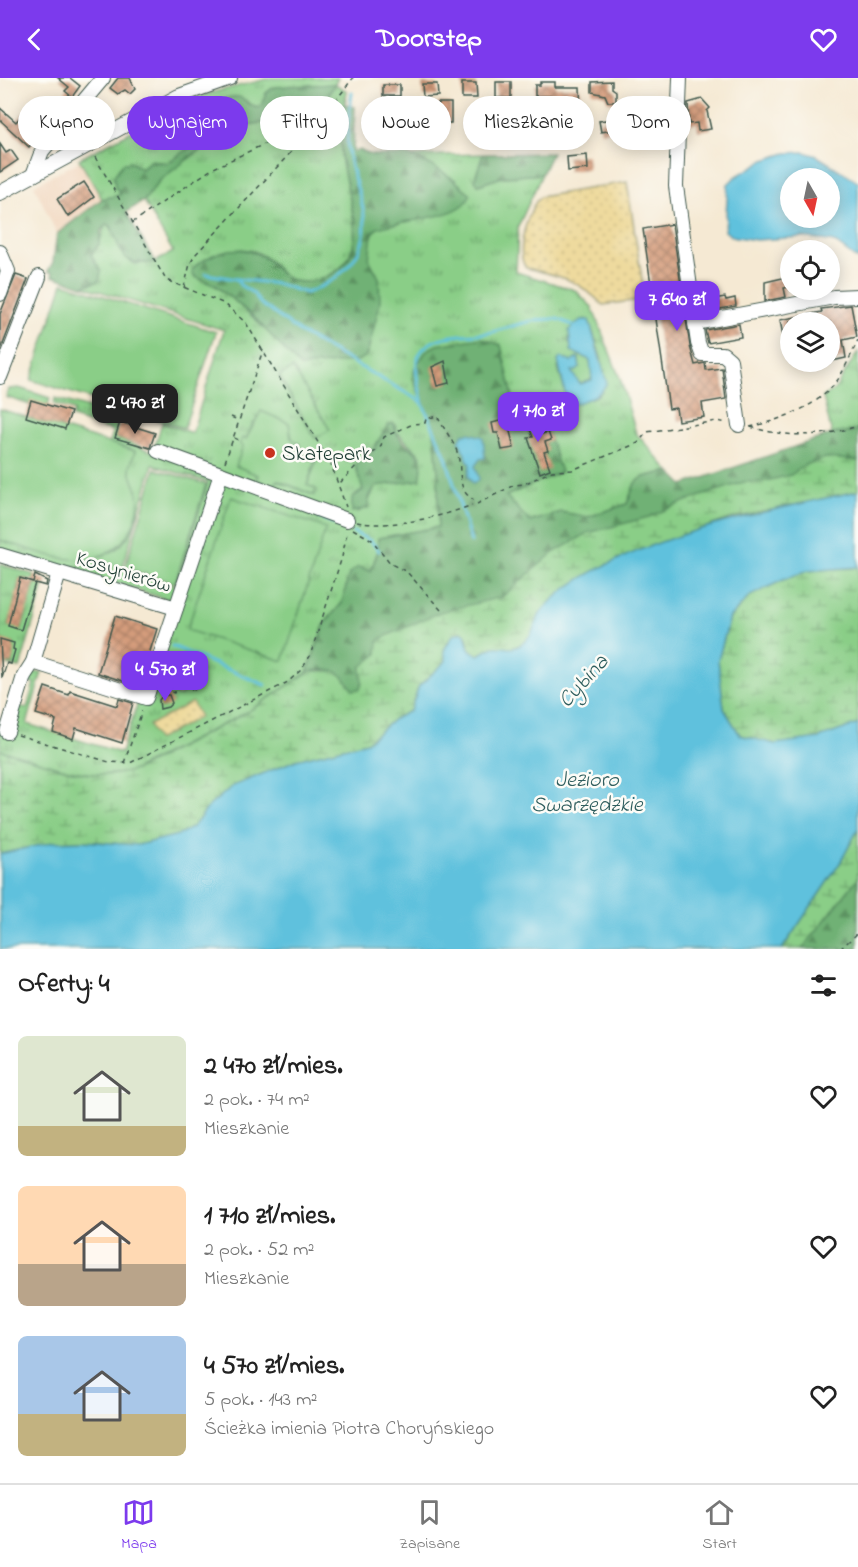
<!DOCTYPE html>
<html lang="pl">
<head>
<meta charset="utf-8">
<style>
	body { margin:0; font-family:"Indie Flower",sans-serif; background:#f6f6f6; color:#222; height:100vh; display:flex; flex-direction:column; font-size:22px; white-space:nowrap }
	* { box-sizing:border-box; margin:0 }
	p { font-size:20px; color:#767676 }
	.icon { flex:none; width:33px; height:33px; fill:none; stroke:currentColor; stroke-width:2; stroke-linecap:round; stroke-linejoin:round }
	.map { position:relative; height:871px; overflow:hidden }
	.side { display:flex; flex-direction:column; background:#fff; flex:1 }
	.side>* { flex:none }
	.hud { position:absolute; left:18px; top:18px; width:822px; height:54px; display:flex; gap:12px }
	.needle { width:39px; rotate:171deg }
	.fabs { position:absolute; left:780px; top:90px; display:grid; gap:12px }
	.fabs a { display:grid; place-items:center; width:60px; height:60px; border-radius:50%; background:#fff; box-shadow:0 3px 15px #0003; font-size:30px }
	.price { position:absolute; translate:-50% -51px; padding:0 14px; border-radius:12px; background:#7c3aed; color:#fff; font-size:20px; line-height:39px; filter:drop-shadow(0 2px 3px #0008) }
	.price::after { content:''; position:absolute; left:50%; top:36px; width:18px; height:14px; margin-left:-9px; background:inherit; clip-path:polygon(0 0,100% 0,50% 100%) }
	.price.selected { background:#222; color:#fff }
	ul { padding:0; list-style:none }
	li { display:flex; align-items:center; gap:18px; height:150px; padding:0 18px }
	li span { display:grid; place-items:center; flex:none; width:168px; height:120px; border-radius:9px; color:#555 }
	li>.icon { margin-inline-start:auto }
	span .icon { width:72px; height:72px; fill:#fffc; stroke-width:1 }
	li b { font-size:26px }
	h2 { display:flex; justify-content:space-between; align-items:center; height:72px; padding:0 18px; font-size:26px }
	.pill { padding:0 21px; border-radius:27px; background:#fff; box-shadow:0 3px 15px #0003; font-size:21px; line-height:54px }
	.pill.selected { background:#7c3aed; color:#fff }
	header { display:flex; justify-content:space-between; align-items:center; height:78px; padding:0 18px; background:#7c3aed; color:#fff; font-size:27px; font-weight:800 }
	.tabs { display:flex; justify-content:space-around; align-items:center; height:84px; border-top:2px solid #e0e0e0; background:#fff; font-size:16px; color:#767676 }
	.tabs a { display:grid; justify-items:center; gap:3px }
	.tabs .selected { color:#7c3aed }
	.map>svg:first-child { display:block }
	.built { fill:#f1d5bc }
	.grass { fill:url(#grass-tufts); stroke:#54865e; stroke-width:1.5; fill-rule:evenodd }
	.forest { fill:url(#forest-firs); stroke:#477754; stroke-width:1.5 }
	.wetland { fill:url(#wetland-marsh); stroke:#54865e; stroke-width:1.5 }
	.sand { fill:url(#sand-dots); stroke:#868c69; stroke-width:1.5 }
	.park { fill:#8ace87; stroke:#54865e; stroke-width:1.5 }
	.water { fill:#5fc1dd; stroke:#3f7f88; stroke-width:1.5; fill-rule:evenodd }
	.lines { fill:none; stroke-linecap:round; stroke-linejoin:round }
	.stream { stroke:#5fc1dd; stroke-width:3 }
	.building { fill:url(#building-cross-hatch) }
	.minor-casing { stroke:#3f574c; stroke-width:16 }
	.path { stroke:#3f574c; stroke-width:1.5; stroke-dasharray:4.5 4.5; stroke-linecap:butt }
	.minor { stroke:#fff; stroke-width:14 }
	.poi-dot { fill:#c8321e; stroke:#fdfcf7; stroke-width:2 }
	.labels { text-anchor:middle; stroke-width:5; stroke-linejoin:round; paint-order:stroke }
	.poi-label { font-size:21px; fill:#1f3d34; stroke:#fdfcf7; text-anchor:start }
	.street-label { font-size:21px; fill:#1f3d34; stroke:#fdfcf7 }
	.water-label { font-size:22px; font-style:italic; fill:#2f5e5e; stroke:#fdfcf7 }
</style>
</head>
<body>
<header><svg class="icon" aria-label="back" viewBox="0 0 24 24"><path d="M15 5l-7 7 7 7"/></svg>Doorstep<svg class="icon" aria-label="heart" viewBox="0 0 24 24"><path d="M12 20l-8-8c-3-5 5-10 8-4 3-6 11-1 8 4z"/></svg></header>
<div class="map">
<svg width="858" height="871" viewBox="0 0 858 871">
	<defs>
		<pattern id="grass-tufts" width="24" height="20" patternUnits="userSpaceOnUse" patternTransform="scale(1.5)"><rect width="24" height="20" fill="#8ace87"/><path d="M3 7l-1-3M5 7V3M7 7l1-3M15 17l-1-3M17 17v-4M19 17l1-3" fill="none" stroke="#70a86f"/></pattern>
		<pattern id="forest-firs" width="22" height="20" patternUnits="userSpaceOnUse" patternTransform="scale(1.5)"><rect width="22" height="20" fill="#6fb174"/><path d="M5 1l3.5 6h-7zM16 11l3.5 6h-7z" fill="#5b9160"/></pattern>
		<pattern id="wetland-marsh" width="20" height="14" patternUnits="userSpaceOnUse" patternTransform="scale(1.5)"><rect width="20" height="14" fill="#8ace87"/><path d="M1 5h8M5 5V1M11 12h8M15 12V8" fill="none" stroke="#70a86f"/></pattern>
		<pattern id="sand-dots" width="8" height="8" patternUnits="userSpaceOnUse" patternTransform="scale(1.5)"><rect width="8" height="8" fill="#eeda9e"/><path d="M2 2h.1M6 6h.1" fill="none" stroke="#ccbc89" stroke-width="1.8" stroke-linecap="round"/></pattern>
		<pattern id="building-cross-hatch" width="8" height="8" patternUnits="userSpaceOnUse" patternTransform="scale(1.5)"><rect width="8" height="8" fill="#d49c7c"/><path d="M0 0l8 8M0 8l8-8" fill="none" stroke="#ab8066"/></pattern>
	</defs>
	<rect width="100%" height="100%" fill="#fdfcf7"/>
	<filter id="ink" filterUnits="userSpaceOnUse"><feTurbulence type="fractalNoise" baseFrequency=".0167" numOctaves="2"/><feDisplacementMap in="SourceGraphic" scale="12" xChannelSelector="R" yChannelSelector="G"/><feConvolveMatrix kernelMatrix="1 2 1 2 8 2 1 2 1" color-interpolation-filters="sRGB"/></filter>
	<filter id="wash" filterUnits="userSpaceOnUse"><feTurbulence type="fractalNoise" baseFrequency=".008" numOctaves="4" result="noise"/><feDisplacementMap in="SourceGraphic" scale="24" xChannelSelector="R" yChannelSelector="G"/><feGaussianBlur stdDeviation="1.35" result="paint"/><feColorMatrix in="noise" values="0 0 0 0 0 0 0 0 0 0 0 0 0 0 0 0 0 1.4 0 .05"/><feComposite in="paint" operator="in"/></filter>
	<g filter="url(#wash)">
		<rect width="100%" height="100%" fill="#f5e9d3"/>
		<path class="built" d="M80 83 102 121 57 156 34 107Z"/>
		<g class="grass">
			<path d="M271 0H338L335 6 347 13C343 34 340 55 341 77 344 114 374 170 333 195 323 201 310 206 298 204 286 202 280 195 273 186 244 156 218 178 193 197 200 203 210 204 218 210 248 233 276 260 301 289L377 194C365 185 368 162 376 151L456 102 410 78 483 76 475 100 478 107 502 99 542 96 518 149 516 194 575 212 592 229 621 303 636 355 669 393 644 399 635 405 627 426 588 439 561 434 530 444 506 419 538 327 524 329 514 324 500 266 413 300 434 353 438 394V449L378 460V473L370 494 362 490 349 496 342 525 325 545 307 595 249 633 130 694C83 704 44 682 0 672V644L4 645 19 628 27 630 34 605 27 603 32 595 42 594 27 646 121 675 138 624 149 627 155 610 181 618 187 600 161 591 173 523 0 471V462C47 476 125 507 138 431 141 413 131 405 130 391 130 386 134 378 135 373L110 365 113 353 72 340 74 332 54 326 55 320 112 337 117 346 115 360 153 374 162 345 192 355 224 252 83 208 99 203 101 193 91 178 99 166 105 147 110 148 123 177 135 186 155 184 173 174 144 123 163 98 204 70 247 48 258 45 280 43 296 31 324 23 335 6 274 9 266 15 262 28 257 30 241 20 225 21C215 30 216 45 206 55 195 67 180 76 167 85L149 83 142 91 131 84 120 88C113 105 114 101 120 117L102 121 79 81 198 18ZM585 241 590 245 602 282V313L597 318 569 327 558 290 564 282 568 285 579 281V290L571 293 578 306 589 303 593 299 590 282 575 275 568 263 573 248ZM293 290 329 352 315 360 279 299ZM253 345 289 346 292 361 299 366 301 376 316 385 307 407 313 417 276 402 274 408 259 397 237 388 243 367 240 366 242 360 246 361ZM388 347H395L397 354 421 378 376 408 365 430 358 434 355 417 363 411 355 387 370 377ZM153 387 208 404 176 508 122 491Z"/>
			<path d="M858 274V352L832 356 823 319 835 311Z"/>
			<path d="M19 310 50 320 48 327H30L6 319 9 311Z"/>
			<path d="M0 486 35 497 34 502 20 500 14 524 28 529 35 505 44 507 20 590 6 587 7 585 12 586 14 566 0 561ZM13 530 27 535 21 552 8 547Z"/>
		</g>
		<g class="forest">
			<path d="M335 6 324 23 296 31 280 43 253 46 197 74 159 103 144 123 126 134 155 184C121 189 122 175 111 148L107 146 101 152 99 166 91 177 101 193 99 203 83 208 52 198 53 195 48 193 53 184 57 156 102 121 120 117V113L115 110 114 98 123 85H132L142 91 152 82 167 85C183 74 204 62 214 44 220 34 217 21 232 19 245 17 247 28 257 30L262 28 266 15 274 9Z"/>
			<path d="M344 26 355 29 353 74 360 72C376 82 393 74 410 78 432 85 455 101 470 116 467 142 397 141 376 151L372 156 369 181 379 200 380 225 368 273 365 279 357 283 300 289 253 238 215 207 195 199 192 193C195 185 205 182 213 177 231 168 253 170 269 183 275 188 278 195 285 199 303 210 330 201 344 187 368 162 344 107 341 76 340 59 341 43 344 26Z"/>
			<path d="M552 75 542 96 502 99 478 107 475 101 483 76Z"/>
			<path d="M482 260 501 267 514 324 524 329 539 327 561 394 506 418 530 444 561 434 588 439 627 426 635 405 644 399 669 393 683 407 832 356 858 352V383L826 380 805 387 791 397 762 404H744L686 423 649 439 588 455 553 475 502 519 382 560 378 564 377 577 361 589 362 607 358 612H353C338 596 332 585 307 595L325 545 342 525 349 496 358 489 371 493 378 473V460L438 449V394L434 353 413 300 415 289 427 272 437 267Z"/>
			<path d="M393 345C395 348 395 351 396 354 408 376 428 369 420 402L376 408 369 419 368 430 352 434V420L363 412 355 387 370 377 388 347Z"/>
			<path d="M858 800V871H802Z"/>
		</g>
		<g class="wetland">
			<path d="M826 380 858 383V413L730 441 651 468 540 536 531 557 523 566 506 572 493 569 478 577 469 571 467 558 450 561 444 572 446 583 419 608 410 633 394 641 367 664 296 682 233 708 209 728 193 749 178 757 138 767 82 763 53 764 0 776V672C46 683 89 708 138 691L249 633 310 593H335L343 598 353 612 360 611 362 605 361 589 377 576 378 564 382 560 440 534 502 519 553 475 588 455 649 439 686 423 744 404H762L791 397 805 387Z"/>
			<path d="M858 489V646L819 660 775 667 740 657 724 631 718 582 730 540 750 518 783 502 807 493Z"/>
			<path d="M858 751V800L802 871H782L840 785Z"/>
		</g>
		<g class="sand">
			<path d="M627 104 645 221 603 227C576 200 562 199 526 190 515 176 527 131 540 119Z"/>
			<path d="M192 624 200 639 157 662 149 647Z"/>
		</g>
		<g class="park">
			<path d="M63 205 216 254 184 350 31 302Z"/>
			<path d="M293 290 330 352 315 360 279 298Z"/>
			<path d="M0 331 135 373C134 378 130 386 130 391 131 404 141 411 138 431 136 443 130 455 122 464 88 498 38 473 0 462Z"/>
			<path d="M261 333 289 345 291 360 300 367 301 376 315 383 307 407 316 411 314 417 277 402 274 408 257 402 258 397 236 388 243 368 240 366 243 360 246 361Z"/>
			<path d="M155 391 206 406 175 505 125 490Z"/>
			<path d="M231 419 326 450 283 583 187 552Z"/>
		</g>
		<g class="water">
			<path d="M804 74 817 78 858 104V182L834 164 803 159 756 162 731 158 725 153 728 106 735 99 764 82 786 75ZM830 100V140H790V100Z"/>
			<path d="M581 242H589L607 305C600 319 586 321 573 327L567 324 558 283 561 279 571 284 578 279 580 290 576 293H571L580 306 592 302 590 282 571 273 569 252Z"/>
			<path d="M469 355 483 359 485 380 480 381 475 388 479 401 473 406 468 398 470 387 459 363 463 356Z"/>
			<path d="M858 413V489L807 493 783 502 750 518 730 539 718 582 724 631 740 657 775 666 819 660 858 646V751L840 785 782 871H0V776L53 764 82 763 138 767 178 757 193 749 209 728 233 708 296 682 367 664 394 641 410 633 419 608 446 583 444 572 453 557 461 554 465 555 469 571 478 577C484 575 489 570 494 569 504 567 510 573 520 567 534 559 534 544 542 533 558 514 581 499 604 488 684 449 772 432 858 413Z"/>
		</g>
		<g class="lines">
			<g class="stream">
				<path d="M352 15C349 36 345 58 349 79 352 99 362 118 364 137 370 177 339 203 306 215L278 206 237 201 240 207 253 215 260 225 301 255 422 324 446 379 471 464"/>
				<path d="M206 196 236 201"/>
				<path d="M422 323C419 306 410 284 424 270 441 253 471 259 492 254 512 249 530 241 551 241 559 240 565 244 573 248"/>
				<path d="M319 439 339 447"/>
				<path d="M353 454 371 463 379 473"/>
				<path d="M172 568 265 607"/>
			</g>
		</g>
		<g id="blocks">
			<g class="building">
				<path d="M58 0H70L80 8 72 19 65 13 69 9Z"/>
				<path d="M118 0H130L135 11 130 16 125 12 118 16 110 10Z"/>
				<path d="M612 3V10L616 13V24H608L605 17 592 14V4Z"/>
				<rect x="496" y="4" width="15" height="16"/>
				<path d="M540 4H555V9H580L581 38H570L569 18H535V7H540Z"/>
				<path d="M462 5H476L477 20H462Z"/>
				<path d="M422 6H437L438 18 423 19Z"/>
				<rect x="383" y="7" width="17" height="11"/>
				<path d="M702 21 710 30 707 33 711 51 698 53 697 45 689 46 688 25Z"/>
				<path d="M99 24 106 33 102 36 106 41 99 46 95 42 77 56 72 51Z"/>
				<path d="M438 25H451V45H445V51H428V45L399 46V34H406V29H415V35H438Z"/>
				<path d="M31 26 53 40 29 69 0 42V30L16 44Z"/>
				<path d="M392 39V59H384L383 40Z"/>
				<path d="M613 41 615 52 601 54 599 43Z"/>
				<path d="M0 66 6 75 11 72 18 82 0 94Z"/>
				<path d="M587 77 588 91 568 93 567 79Z"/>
				<path d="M84 104 94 119 68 139 57 121Z"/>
				<path d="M672 146 690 268 695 287 705 285 706 292 722 290 726 321 702 325 704 339 678 343 676 330 669 331 643 151Z"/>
				<path d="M16 197 28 201 0 274V236Z"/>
				<path d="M787 199 789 209 784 210 786 219 765 223V204Z"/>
				<path d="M725 219 726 222 735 220 736 228 705 234 702 231 701 223Z"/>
				<path d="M851 227 857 259 843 262 846 280 832 283 830 244H790V279H787L780 242 822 234 821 231Z"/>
				<path d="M739 246 741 259 708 265 705 252Z"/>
				<path d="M445 283 449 305 437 308 432 289Z"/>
				<path d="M31 322 71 334 65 351 26 339Z"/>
				<path d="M535 336 542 356 548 354 551 362 545 364 548 373 544 374 550 391 540 395 528 360 533 359 525 340Z"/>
				<path d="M507 341 514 370 502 372 498 355H494L492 345Z"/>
				<path d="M120 344 155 355 150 370 115 360Z"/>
				<path d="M35 497 47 503 46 508 35 505 21 552 8 548 20 500 33 504Z"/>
				<path d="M115 538 157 551 139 608 98 595Z"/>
				<path d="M0 561 14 565 13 571 15 572 11 586 7 585 2 600Z"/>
				<path d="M45 609 69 617 70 613 117 628 119 621 133 625 122 665 76 650 73 661 53 654 56 642 36 636Z"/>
				<path d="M163 617H169L172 625 168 629 160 631 159 622Z"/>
			</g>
		</g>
	</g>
	<g filter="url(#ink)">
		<use href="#blocks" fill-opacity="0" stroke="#3f574c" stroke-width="1.5"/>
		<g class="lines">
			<g class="minor-casing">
				<g id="minor">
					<path d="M680 0 676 108 695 245"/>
					<path d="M33 97 42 73 103 0"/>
					<path d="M0 115 179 18 230 0"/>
					<path d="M0 174 8 193 0 216"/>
					<path d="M0 299 39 199"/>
					<path d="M739 347 730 282 723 276H702L698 265 695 245 834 219 858 218"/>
					<path d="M158 373 347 442"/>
					<path d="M0 477 176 530"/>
					<path d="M33 584 146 620 221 396"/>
					<path d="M7 654 24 598 33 584 59 495"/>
				</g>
			</g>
			<g class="path">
				<path d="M95 79 166 202 225 226 246 245 331 386 346 429"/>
				<path d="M132 145 212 91 323 38"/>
				<path d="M184 210 190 186 195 177 321 42 353 0"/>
				<path d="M231 339 238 342"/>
				<path d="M750 349C780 342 821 328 839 300 846 288 852 275 858 262"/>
				<path d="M751 349C785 360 824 359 858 348"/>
				<path d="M234 360 241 363"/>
				<path d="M225 384 263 272"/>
				<path d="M340 405 360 384 380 370 384 359 413 346 425 345 426 341 437 338C443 349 451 360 456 371 464 390 454 411 474 422"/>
				<path d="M477 426 514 407 524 406 552 393 572 392 638 365 647 354 717 343 727 345"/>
				<path d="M357 444C389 451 442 439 472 427"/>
				<path d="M353 451 372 462 391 486 407 494 441 532"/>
				<path d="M163 611 174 615 177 606 197 613"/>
				<path d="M18 657 109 684 130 685 288 604 302 591 310 578 342 479 347 455"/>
				<path d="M124 685 142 633"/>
				<path d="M840 871 858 855"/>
			</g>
			<use href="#minor" class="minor"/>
		</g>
	</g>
	<circle class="poi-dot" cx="270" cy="375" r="6"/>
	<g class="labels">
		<g class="poi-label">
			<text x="282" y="382">Skatepark</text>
		</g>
		<g class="street-label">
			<text transform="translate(124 493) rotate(17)" y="7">Kosynierów</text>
		</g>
		<g class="water-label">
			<text transform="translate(582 602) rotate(-48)" y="8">Cybina</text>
			<text x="587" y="708">Jezioro<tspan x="587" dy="25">Swarzędzkie</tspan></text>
		</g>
	</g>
</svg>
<div class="fabs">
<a><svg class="needle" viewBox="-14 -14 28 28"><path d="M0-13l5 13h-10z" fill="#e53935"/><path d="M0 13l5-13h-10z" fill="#767676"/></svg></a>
<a><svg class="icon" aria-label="locate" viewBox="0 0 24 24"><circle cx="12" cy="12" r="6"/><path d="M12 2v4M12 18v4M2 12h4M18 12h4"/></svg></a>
<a><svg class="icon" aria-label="layers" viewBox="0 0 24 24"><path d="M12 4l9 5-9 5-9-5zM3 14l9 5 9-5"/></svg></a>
</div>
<b class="price" style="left:677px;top:254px">7 640 zł</b>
<b class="price selected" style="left:135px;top:357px">2 470 zł</b>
<b class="price" style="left:538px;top:365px">1 710 zł</b>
<b class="price" style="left:165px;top:624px">4 570 zł</b>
<div class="hud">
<a class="pill">Kupno</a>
<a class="pill selected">Wynajem</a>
<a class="pill">Filtry</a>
<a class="pill">Nowe</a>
<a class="pill">Mieszkanie</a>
<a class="pill">Dom</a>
</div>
</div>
<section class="side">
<h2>Oferty: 4<svg class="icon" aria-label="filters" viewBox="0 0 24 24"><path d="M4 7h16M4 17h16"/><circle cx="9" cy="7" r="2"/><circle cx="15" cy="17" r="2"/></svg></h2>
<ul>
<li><span style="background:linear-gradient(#dfe7d0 75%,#c2b280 0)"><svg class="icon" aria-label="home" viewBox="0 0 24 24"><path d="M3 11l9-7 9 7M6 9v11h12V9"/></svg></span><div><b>2 470 zł/mies.</b><p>2 pok. · 74 m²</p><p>Mieszkanie</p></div><svg class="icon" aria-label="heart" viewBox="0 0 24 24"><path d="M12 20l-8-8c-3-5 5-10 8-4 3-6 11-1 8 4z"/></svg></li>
<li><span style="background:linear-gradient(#ffd9b3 65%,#b9a48a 0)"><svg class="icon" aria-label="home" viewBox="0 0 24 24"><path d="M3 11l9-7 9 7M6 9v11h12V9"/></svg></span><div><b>1 710 zł/mies.</b><p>2 pok. · 52 m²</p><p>Mieszkanie</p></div><svg class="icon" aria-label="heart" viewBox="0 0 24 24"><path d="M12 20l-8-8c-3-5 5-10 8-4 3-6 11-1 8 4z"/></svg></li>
<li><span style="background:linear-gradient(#a9c7e8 65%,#c2b280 0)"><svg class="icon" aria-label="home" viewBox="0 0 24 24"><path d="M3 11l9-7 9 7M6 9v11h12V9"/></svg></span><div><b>4 570 zł/mies.</b><p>5 pok. · 143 m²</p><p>Ścieżka imienia Piotra Choryńskiego</p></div><svg class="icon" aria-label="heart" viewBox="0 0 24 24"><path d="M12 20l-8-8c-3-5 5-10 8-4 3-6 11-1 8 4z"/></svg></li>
</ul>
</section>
<nav class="tabs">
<a class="selected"><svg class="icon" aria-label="map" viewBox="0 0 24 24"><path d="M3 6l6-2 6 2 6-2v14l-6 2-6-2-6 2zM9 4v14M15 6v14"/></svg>Mapa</a>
<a><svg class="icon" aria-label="saved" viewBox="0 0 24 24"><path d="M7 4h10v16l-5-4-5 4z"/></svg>Zapisane</a>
<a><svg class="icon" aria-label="home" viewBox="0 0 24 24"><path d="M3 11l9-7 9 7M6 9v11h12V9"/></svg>Start</a>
</nav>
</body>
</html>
